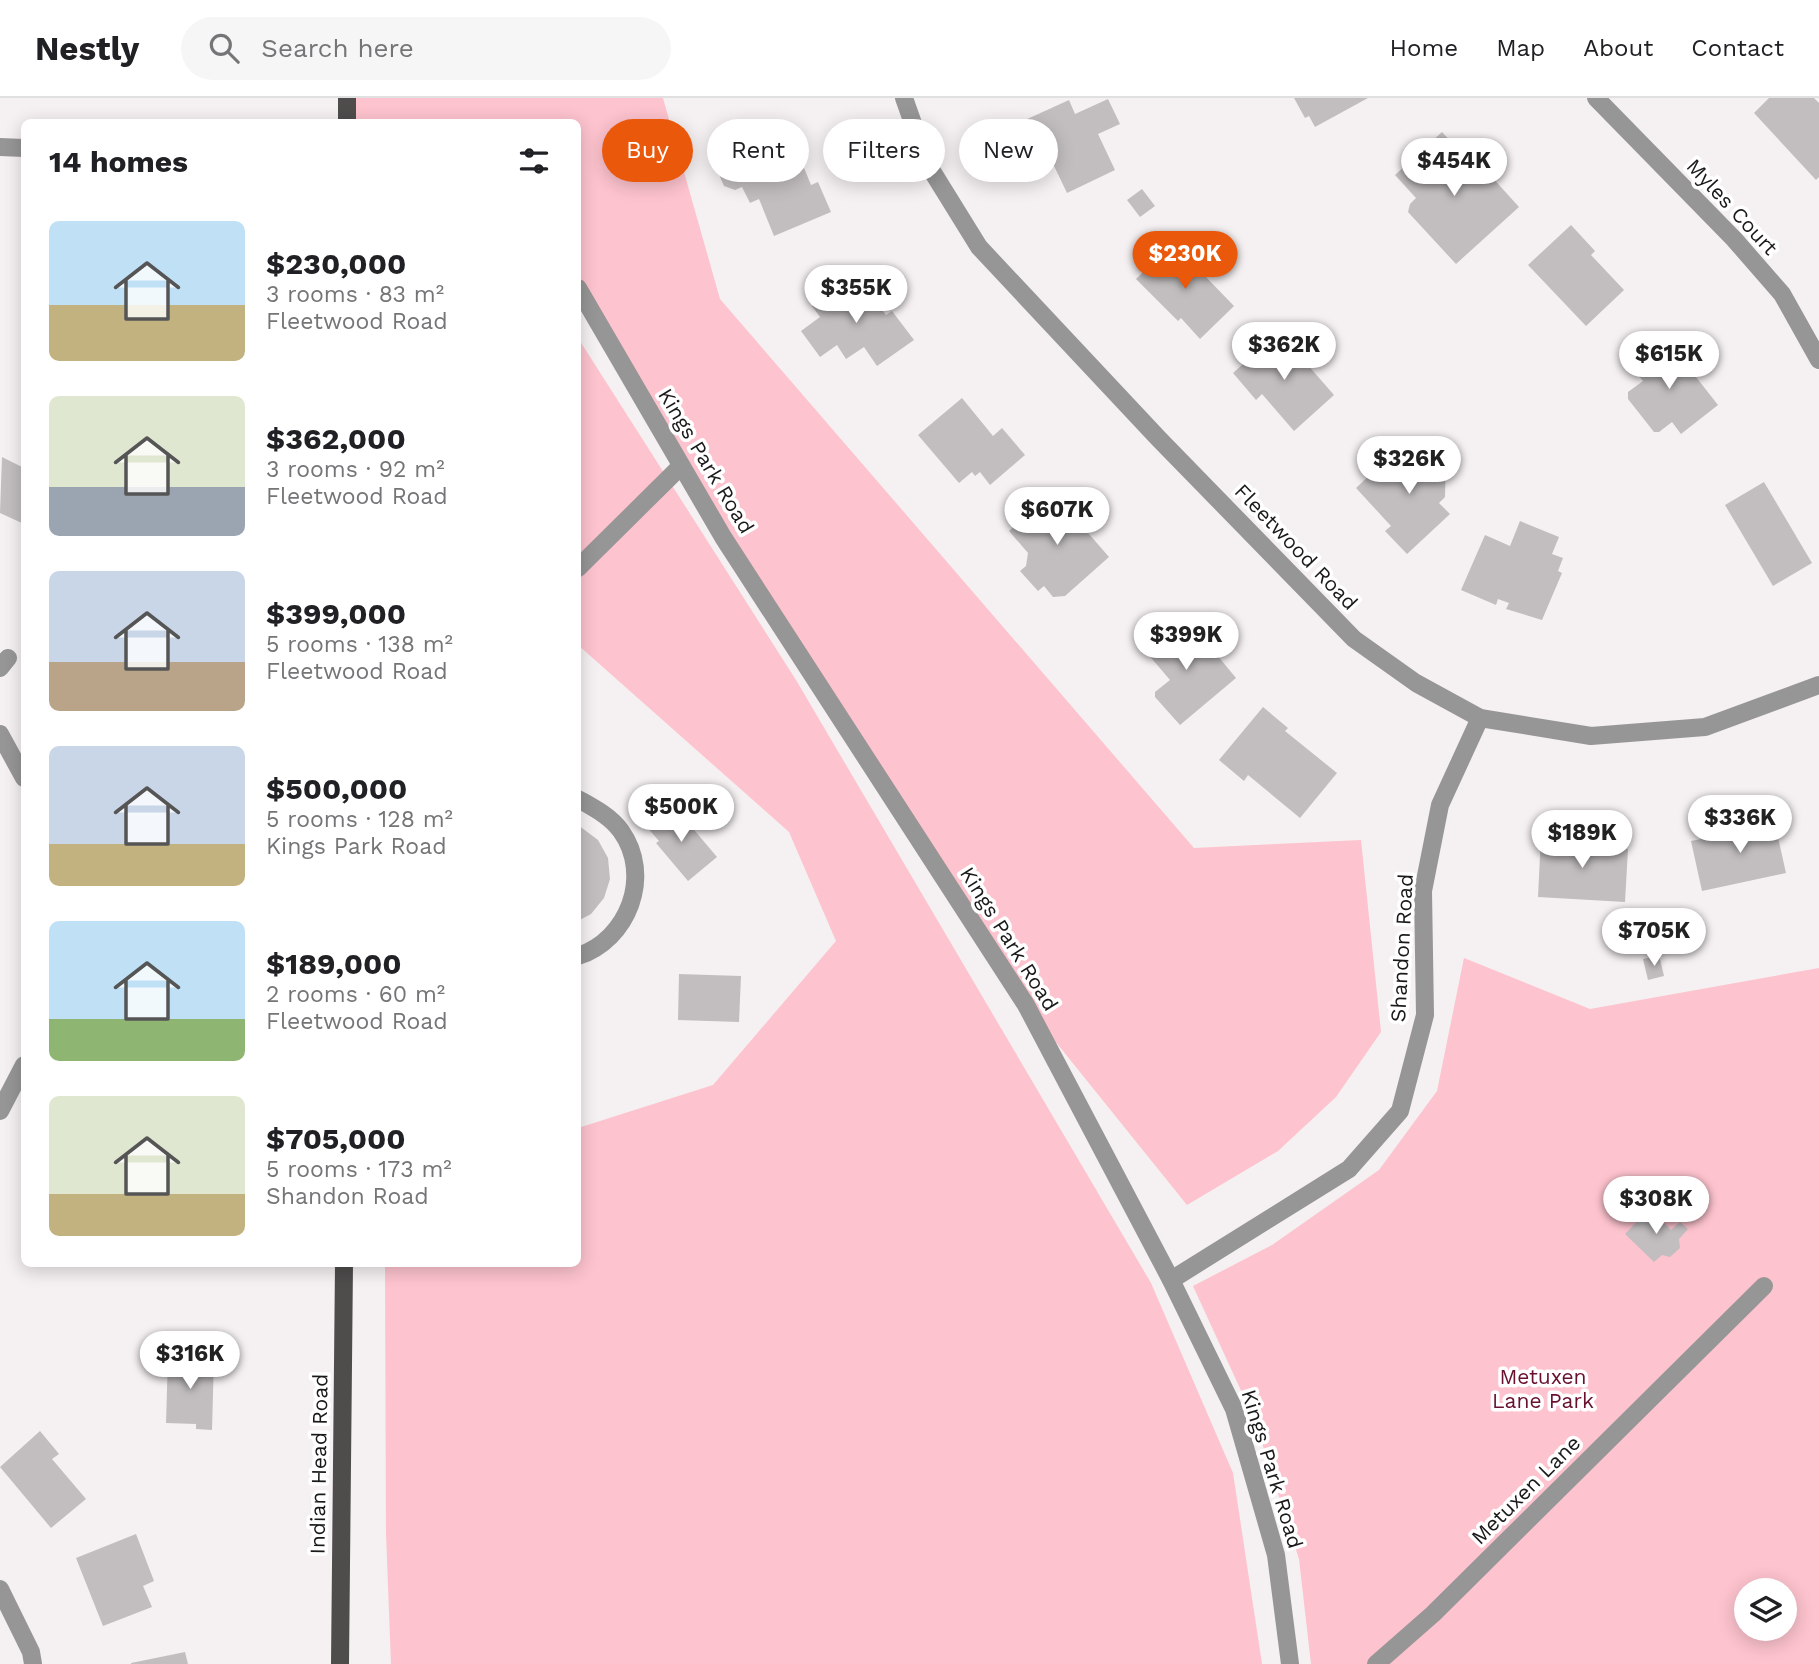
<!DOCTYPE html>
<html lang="en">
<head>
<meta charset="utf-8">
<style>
	body { margin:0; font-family:"Work Sans",sans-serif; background:#f6f6f6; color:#202124; height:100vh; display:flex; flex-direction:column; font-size:26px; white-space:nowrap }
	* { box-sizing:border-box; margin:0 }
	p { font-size:23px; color:#757577 }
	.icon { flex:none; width:38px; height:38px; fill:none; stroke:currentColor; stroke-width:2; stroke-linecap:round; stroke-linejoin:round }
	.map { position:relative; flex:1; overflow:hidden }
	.panel { position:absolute; left:21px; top:21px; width:560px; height:1148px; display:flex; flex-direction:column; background:#fff; border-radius:10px; box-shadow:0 4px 18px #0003 }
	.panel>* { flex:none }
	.guide { position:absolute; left:602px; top:21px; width:665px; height:63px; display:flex; gap:14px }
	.buttons { position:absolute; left:1734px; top:1480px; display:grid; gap:14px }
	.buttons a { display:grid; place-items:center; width:63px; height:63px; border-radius:50%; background:#fff; box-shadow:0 4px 18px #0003; font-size:35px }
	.price { position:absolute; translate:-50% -60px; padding:0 16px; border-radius:24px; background:#fff; color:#222; font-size:23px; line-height:46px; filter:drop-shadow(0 2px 4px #0008) }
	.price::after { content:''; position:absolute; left:50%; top:42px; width:21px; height:16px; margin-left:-10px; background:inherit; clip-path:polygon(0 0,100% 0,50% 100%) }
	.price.active { background:#ea580c; color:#fff }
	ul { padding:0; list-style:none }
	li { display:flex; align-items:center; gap:21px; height:175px; padding:0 28px }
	li span { display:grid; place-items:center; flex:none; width:196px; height:140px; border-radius:10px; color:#555 }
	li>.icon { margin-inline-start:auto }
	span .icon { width:84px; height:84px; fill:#fffc; stroke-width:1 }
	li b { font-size:30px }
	h2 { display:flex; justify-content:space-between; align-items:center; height:84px; padding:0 28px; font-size:30px }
	.pill { padding:0 24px; border-radius:32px; background:#fff; box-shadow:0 4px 18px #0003; font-size:24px; line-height:63px }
	.pill.active { background:#ea580c; color:#fff }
	header { display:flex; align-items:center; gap:42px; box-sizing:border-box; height:98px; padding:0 35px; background:#fff; border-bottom:2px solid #e0e0e0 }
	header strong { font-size:33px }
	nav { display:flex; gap:38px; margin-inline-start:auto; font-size:24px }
	.search { width:490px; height:63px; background:#f6f6f6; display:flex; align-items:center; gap:18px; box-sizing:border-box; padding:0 24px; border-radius:38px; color:#757577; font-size:26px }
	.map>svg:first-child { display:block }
	.green { fill:#fdc3ce; fill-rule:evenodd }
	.building { fill:#c2bebf }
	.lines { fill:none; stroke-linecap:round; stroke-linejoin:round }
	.minor { stroke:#979696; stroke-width:18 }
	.major { stroke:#4f4c4c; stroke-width:18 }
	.labels { text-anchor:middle; stroke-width:7; stroke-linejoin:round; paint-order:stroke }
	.street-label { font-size:21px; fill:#1a1919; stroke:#fff }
	.park-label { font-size:21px; fill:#69102f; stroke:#fff }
</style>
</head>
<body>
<header>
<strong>Nestly</strong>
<div class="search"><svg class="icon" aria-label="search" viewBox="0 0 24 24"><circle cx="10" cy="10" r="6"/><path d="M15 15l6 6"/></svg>Search here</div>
<nav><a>Home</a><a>Map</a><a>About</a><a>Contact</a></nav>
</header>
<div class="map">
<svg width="1819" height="1566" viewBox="0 0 1819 1566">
	<rect width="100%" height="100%" fill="#f5f0f1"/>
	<g class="green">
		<path d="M347 0H663L720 201 1194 750 1361 742 1381 934 1336 999 1278 1053 1187 1107 1026 907 578 190V24H347Z"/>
		<path d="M578 240 796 582 1151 1185 1233 1375 1262 1566H391L386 1435 385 1166H578V1030L713 987 836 843 789 734 578 547Z"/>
		<path d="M1464 860 1590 911 1819 870V1566H1311L1299 1461 1255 1323 1193 1188 1272 1147 1379 1072 1437 993ZM1746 1493H1785V1531H1746Z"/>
	</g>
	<g class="building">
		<path d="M1294 0H1368L1315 29 1309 18 1305 20Z"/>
		<path d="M1769 0H1814L1819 5V79L1816 82 1754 15Z"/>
		<path d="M1108 1 1120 26 1098 36 1115 72 1067 95 1045 49 1039 52 1025 22 1069 2 1075 16Z"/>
		<path d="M1442 34 1485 81 1490 77 1519 109 1456 166 1408 114 1410 106 1416 100 1395 77Z"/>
		<path d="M791 38 811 87 818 84 831 114 774 138 759 101 750 105 742 89 735 92 724 88 720 79 726 69 742 62 741 60Z"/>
		<path d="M1142 91 1155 108 1140 119 1127 102Z"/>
		<path d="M1571 127 1595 153 1591 157 1624 192 1586 228 1528 167Z"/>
		<path d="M1173 145 1234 208 1200 241 1181 220 1178 223 1136 181Z"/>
		<path d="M857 177 886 217 892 213 914 242 877 268 864 249 846 261 837 247 820 259 801 233 820 219 812 208Z"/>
		<path d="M1279 234 1334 297 1294 333 1262 296 1256 302 1233 275Z"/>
		<path d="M1667 242 1718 307 1681 336 1672 324 1659 334H1654L1628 301V294L1643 283 1632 269Z"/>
		<path d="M962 300 993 338 1002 330 1025 357 990 387 980 374 975 378 972 374 959 385 918 337Z"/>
		<path d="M1409 354 1446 355 1445 399 1439 405 1450 416 1407 456 1385 433 1391 428 1356 390 1393 355 1400 363Z"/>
		<path d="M2 359 24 370V426L0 415Z"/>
		<path d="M1764 384 1812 465 1773 488 1725 407Z"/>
		<path d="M1057 391 1080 417 1076 421 1109 459 1065 498 1053 499 1044 488 1038 493 1020 473 1026 468 1028 455 1009 433Z"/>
		<path d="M1520 423 1559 439 1552 456 1563 460 1558 473 1562 475 1542 522 1506 511 1509 505 1498 501 1496 507 1461 492 1485 437 1510 448Z"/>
		<path d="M1171 521 1204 558 1212 551 1236 580 1180 627 1155 599V594L1170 582 1141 548Z"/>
		<path d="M1263 609 1288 630 1285 633 1337 675 1300 720 1248 677 1244 683 1219 662Z"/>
		<path d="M667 709 680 724 684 720 717 759 688 783 656 745 659 743 646 728Z"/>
		<path d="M1773 717 1786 775 1702 793 1691 743 1739 733 1737 724Z"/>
		<path d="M578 727 598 742 608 760 610 781 604 800 591 816 578 823Z"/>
		<path d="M1541 737 1581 739 1580 747 1593 748V741H1610V750L1628 751 1625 804 1538 799Z"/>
		<path d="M1659 857 1664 878 1648 882 1643 861Z"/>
		<path d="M679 876 741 878 739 924 678 922Z"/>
		<path d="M1650 1110 1671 1132 1680 1124 1688 1131 1679 1141 1680 1150 1670 1159 1662 1157 1654 1164 1625 1136Z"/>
		<path d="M168 1258 214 1259 212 1332 196 1331V1326L166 1325Z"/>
		<path d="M40 1333 59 1356 52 1361 86 1401 51 1430 0 1369Z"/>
		<path d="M136 1436 154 1483 143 1488 152 1509 103 1528 76 1460Z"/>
		<path d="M185 1554 188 1566H131V1565Z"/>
	</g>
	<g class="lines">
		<g class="minor">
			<path d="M904 0 927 65 979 149 1159 341 1354 541 1416 585 1480 620 1591 638 1705 629 1819 587"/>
			<path d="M1596 0 1734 141 1782 196 1819 262"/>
			<path d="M0 49 24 50"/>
			<path d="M578 190 723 439 1026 907 1171 1182 1234 1311 1276 1457 1290 1566"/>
			<path d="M578 470 681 368"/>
			<path d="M0 570 8 560"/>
			<path d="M0 636 24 680"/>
			<path d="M578 701C594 710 610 718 621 733 653 778 628 842 578 858"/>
			<path d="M0 1013 24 967"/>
			<path d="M1171 1182 1349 1071 1400 1013 1425 917 1423 793 1440 707 1480 620"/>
			<path d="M0 1491 31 1554 33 1566"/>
			<path d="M1376 1566 1433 1516 1764 1188"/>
		</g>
		<g class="major">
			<path d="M347 0V24"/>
			<path d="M340 1566 344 1166"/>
		</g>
	</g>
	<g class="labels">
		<g class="street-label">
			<text transform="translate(1732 109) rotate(47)" y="7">Myles Court</text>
			<text transform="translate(706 363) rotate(59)" y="7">Kings Park Road</text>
			<text transform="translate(1296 449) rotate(46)" y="7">Fleetwood Road</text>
			<text transform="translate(1009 841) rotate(58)" y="7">Kings Park Road</text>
			<text transform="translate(1402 850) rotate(-87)" y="7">Shandon Road</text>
			<text transform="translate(319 1366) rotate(-89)" y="7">Indian Head Road</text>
			<text transform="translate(1272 1371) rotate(73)" y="7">Kings Park Road</text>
			<text transform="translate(1526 1392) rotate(-45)" y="7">Metuxen Lane</text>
		</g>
		<g class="park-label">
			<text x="1543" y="1286">Metuxen<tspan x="1543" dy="24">Lane Park</tspan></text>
		</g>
	</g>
</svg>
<div class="buttons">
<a><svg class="icon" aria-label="layers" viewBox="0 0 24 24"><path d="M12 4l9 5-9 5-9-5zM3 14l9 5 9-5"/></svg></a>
</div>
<b class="price" style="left:1454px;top:100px">$454K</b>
<b class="price active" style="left:1185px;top:193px">$230K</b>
<b class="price" style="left:856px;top:227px">$355K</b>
<b class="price" style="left:1284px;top:284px">$362K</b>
<b class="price" style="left:1669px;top:293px">$615K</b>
<b class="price" style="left:1409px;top:398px">$326K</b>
<b class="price" style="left:1057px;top:449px">$607K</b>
<b class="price" style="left:1186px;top:574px">$399K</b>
<b class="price" style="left:681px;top:746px">$500K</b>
<b class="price" style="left:1740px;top:757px">$336K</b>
<b class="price" style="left:1582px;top:772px">$189K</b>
<b class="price" style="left:1654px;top:870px">$705K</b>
<b class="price" style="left:1656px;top:1138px">$308K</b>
<b class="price" style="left:190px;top:1293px">$316K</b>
<div class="guide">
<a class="pill active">Buy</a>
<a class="pill">Rent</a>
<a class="pill">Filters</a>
<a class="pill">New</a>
</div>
<section class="panel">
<h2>14 homes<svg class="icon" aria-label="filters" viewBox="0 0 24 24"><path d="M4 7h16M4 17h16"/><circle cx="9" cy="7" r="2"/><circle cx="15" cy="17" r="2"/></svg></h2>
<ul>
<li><span style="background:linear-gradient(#bfe0f5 60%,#c2b280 0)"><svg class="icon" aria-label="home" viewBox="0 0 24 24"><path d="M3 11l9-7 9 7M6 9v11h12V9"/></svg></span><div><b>$230,000</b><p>3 rooms · 83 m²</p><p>Fleetwood Road</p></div></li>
<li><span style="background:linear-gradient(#dfe7d0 65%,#9aa5b1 0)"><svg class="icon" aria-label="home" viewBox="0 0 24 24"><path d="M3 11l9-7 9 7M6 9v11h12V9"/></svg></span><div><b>$362,000</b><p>3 rooms · 92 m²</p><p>Fleetwood Road</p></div></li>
<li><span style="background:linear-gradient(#c9d6e8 65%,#b9a48a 0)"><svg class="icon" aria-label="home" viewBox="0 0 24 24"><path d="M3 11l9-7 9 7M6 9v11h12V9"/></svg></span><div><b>$399,000</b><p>5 rooms · 138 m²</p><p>Fleetwood Road</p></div></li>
<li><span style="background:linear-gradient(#c9d6e8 70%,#c2b280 0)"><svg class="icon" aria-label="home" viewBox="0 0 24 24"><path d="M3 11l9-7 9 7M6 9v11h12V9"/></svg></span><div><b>$500,000</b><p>5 rooms · 128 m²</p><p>Kings Park Road</p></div></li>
<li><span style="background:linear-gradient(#bfe0f5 70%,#8fb573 0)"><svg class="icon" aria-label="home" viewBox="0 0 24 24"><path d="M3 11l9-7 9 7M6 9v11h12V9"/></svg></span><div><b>$189,000</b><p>2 rooms · 60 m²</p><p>Fleetwood Road</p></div></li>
<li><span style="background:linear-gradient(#dfe7d0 70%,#c2b280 0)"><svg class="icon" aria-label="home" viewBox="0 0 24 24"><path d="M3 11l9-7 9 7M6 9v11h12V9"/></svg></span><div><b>$705,000</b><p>5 rooms · 173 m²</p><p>Shandon Road</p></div></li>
</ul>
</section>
</div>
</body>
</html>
